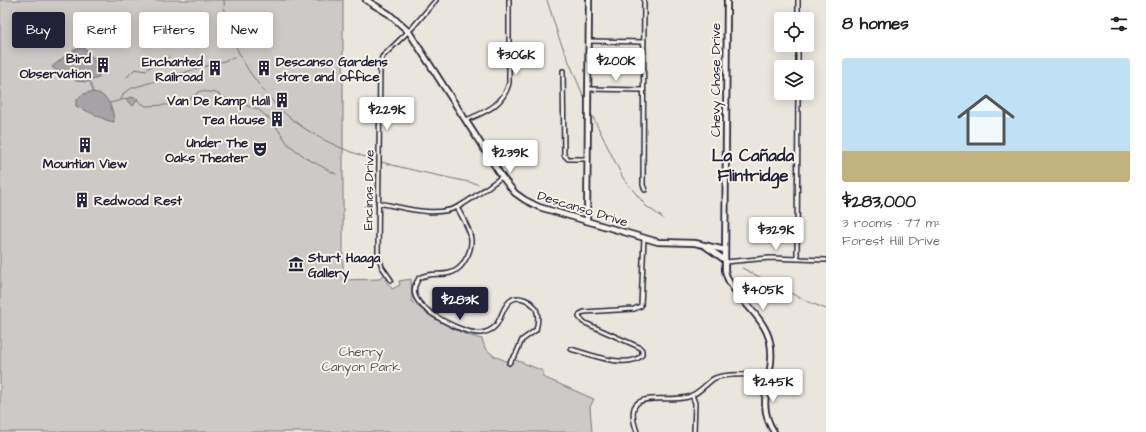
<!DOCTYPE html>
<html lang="en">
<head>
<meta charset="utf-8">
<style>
	body { margin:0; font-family:"Architects Daughter",sans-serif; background:#f2f2f2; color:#202124; height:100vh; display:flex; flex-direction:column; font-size:15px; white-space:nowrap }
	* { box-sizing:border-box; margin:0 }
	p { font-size:13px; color:#757577 }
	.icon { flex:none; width:22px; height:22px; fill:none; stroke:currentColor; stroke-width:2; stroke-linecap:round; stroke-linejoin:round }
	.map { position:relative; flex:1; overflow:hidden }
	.panel { display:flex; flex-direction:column; background:#fff; width:320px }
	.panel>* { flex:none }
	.hud { position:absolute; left:12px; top:12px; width:380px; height:36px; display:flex; gap:8px }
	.fabs { position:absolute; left:774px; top:12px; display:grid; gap:8px }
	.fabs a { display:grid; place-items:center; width:40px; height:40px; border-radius:4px; background:#fff; box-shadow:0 2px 10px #0003; font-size:20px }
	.price { position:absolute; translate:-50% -34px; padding:0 9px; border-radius:4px; background:#fff; color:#222; font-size:13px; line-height:26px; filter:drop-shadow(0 1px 2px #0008) }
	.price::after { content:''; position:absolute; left:50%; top:24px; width:12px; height:9px; margin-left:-6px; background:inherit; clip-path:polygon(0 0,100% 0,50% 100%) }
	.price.active { background:#22223b; color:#fff }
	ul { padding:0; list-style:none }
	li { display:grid; align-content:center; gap:8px; height:212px; padding:0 16px }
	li+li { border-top:1px solid #e0e0e0 }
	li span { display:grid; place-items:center; height:124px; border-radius:4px; color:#555 }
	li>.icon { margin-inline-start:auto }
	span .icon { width:72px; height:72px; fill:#fffc; stroke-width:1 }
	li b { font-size:17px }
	h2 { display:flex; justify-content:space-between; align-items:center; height:48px; padding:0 16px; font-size:17px }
	.tag { padding:0 14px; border-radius:4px; background:#fff; box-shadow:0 2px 10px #0003; font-size:14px; line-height:36px }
	.tag.active { background:#22223b; color:#fff }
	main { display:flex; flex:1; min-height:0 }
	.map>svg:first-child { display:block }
	.green { fill:#cdc9c6; stroke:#787680 }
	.water { fill:#a6a3a6; stroke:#716f7b }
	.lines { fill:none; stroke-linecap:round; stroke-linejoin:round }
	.stream { stroke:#716f7b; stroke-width:1 }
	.street-casing { stroke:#22223b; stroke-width:6 }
	.secondary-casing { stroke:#22223b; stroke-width:8 }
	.street { stroke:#f7f3e8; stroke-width:3 }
	.secondary { stroke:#f7f3e8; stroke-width:4.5 }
	.labels { text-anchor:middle; stroke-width:4; stroke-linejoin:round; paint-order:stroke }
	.poi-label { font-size:13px; font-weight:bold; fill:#22223b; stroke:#f7f3e8; text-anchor:end }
	.street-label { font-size:13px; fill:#22223b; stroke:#f7f3e8 }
	.park-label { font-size:13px; fill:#555465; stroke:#f7f3e8 }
	.district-label { font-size:17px; font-weight:bold; fill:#22223b; stroke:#f7f3e8 }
</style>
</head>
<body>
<main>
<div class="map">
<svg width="826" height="432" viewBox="0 0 826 432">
	<rect width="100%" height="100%" fill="#eae6de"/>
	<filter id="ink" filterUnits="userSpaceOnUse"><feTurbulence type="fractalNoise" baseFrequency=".025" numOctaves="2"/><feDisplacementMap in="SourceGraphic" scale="8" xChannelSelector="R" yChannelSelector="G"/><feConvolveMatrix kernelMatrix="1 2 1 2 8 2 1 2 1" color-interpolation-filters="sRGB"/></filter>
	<g filter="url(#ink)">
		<path class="green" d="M0 0H343V280L380 279 382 275 392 289 400 285 399 281 411 279 412 302C434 318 454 333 482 339L485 348 494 356 506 361 516 360 543 371V377L594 399 590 407 592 432H0Z"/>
		<g class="water">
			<path d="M81 48 86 49 88 55 94 58 96 65 99 67 100 73 98 78 87 82 76 81 71 76 59 73 52 67 65 56H72L73 50Z"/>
			<path d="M90 92C107 92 113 106 114 122L106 120 76 106C75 97 82 94 90 92Z"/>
			<path d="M131 97 138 99 133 106 127 101 126 99Z"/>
		</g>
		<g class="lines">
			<g class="stream">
				<path d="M224 0C224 23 237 52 249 71 259 85 269 99 282 111 335 159 410 169 478 184"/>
				<path d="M547 0 559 38 586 102"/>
				<path d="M127 77 135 69 146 71 147 69 156 64 166 63 169 56"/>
				<path d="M90 81 93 92"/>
				<path d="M121 99 124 93 132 88 234 58"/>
				<path d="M138 101 146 106 183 104 200 91 216 93 229 100 258 109 273 122 288 144 306 158 336 174"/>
				<path d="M110 103 126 99"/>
				<path d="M590 111 623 178 646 206 663 218"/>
				<path d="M742 268 804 300 826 309"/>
			</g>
			<g class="street-casing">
				<g id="street">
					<path d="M644 0 643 185 645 190"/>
					<path d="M798 19V0"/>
					<path d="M589 41 644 42"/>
					<path d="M798 67V45"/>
					<path d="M563 71 564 155 568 159H588"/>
					<path d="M588 89 643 90"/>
					<path d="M466 120C485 112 503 106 509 83V0"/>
					<path d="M378 203C402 207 434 218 458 207 473 199 487 187 502 177"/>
					<path d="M457 207C467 227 479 240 464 262 461 267 457 271 450 273 440 276 430 272 419 278 416 283 413 288 415 295 419 311 465 335 481 333 504 329 498 311 510 301 518 294 532 301 536 309 539 316 538 323 536 330L522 340 516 354 509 363"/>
					<path d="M797 259 798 93"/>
					<path d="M725 262 770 258 826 260"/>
					<path d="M391 280 382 267 378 254 380 65 382 57 413 27 436 0"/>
					<path d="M571 349C588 354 629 370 642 355V350L639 347 583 322 579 317 580 314 584 312 634 309 641 306 644 238"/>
					<path d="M692 395 695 403 694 432"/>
					<path d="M637 432C620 385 662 404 688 397 698 394 705 385 713 379 723 373 756 375 768 376"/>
				</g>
			</g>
			<g class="secondary-casing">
				<g id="secondary">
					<path d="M366 0 389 14 409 32 502 177 515 193 525 200 539 207 658 242 695 243 725 250"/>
					<path d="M727 0 725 270C729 295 764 313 770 342 777 374 753 400 774 432"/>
					<path d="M587 221 589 0"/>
					<path d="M705 246 725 260"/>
				</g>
			</g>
			<use href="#street" class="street"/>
			<use href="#secondary" class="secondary"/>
		</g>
	</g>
	<defs>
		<g id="building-bare" transform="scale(1.2)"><path d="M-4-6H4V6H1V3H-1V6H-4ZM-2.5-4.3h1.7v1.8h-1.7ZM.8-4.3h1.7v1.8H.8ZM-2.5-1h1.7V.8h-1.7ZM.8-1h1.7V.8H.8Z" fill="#22223b" stroke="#f7f3e8" stroke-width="2.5" paint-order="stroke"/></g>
		<g id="theatre-bare" transform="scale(1.2)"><path d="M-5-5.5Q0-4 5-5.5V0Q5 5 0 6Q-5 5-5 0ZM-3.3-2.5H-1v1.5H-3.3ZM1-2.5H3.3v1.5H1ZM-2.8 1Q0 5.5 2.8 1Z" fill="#22223b" stroke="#f7f3e8" stroke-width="2.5" paint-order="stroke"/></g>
		<g id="museum-bare" transform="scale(1.2)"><path d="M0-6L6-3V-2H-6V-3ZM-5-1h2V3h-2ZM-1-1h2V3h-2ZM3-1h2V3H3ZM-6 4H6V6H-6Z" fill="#22223b" stroke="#f7f3e8" stroke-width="2.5" paint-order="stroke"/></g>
	</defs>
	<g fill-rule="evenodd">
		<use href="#building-bare" x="103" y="65"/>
		<use href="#building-bare" x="215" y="68"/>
		<use href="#building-bare" x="264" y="68"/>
		<use href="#building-bare" x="282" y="100"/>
		<use href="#building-bare" x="277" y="119"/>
		<use href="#building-bare" x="85" y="145"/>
		<use href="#theatre-bare" x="260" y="149"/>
		<use href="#building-bare" x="82" y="200"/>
		<use href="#museum-bare" x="296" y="264"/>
	</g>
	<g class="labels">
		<g class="poi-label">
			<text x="91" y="63">Bird<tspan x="91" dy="15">Observation</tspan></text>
			<text x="203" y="66">Enchanted<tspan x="203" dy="15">Railroad</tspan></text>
			<text x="276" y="66" text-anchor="start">Descanso Gardens<tspan x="276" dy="15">store and office</tspan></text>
			<text x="270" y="105">Van De Kamp Hall</text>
			<text x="265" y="124">Tea House</text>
			<text x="248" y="147">Under The<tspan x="248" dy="15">Oaks Theater</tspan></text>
			<text x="85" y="168" text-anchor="middle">Mountian View</text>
			<text x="94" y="205" text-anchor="start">Redwood Rest</text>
			<text x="308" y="262" text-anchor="start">Sturt Haaga<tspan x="308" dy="15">Gallery</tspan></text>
		</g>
		<g class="street-label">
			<text transform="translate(715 80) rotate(-90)" y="5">Chevy Chase Drive</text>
			<text transform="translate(368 190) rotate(-89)" y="5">Encinas Drive</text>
			<text transform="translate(583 208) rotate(17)" y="5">Descanso Drive</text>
		</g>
		<g class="park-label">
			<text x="361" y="356">Cherry<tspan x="361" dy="15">Canyon Park</tspan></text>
		</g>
		<g class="district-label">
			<text x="753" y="161">La Cañada<tspan x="753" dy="20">Flintridge</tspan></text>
		</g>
	</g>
</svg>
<div class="fabs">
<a><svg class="icon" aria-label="locate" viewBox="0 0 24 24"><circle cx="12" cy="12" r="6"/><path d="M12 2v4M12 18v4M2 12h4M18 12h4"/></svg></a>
<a><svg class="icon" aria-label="layers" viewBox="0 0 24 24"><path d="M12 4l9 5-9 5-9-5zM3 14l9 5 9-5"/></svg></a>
</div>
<b class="price" style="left:516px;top:76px">$306K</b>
<b class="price" style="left:616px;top:82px">$200K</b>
<b class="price" style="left:387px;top:131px">$229K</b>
<b class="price" style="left:510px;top:174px">$239K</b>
<b class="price" style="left:776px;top:251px">$329K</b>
<b class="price" style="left:763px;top:311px">$405K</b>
<b class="price active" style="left:460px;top:321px">$283K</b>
<b class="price" style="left:773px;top:403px">$245K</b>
<div class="hud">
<a class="tag active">Buy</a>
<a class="tag">Rent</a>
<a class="tag">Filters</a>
<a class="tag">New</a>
</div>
</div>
<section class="panel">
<h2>8 homes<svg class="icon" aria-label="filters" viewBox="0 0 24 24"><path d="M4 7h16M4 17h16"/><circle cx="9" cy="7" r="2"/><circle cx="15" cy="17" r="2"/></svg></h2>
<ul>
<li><span style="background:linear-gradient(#bfe0f5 75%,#c2b280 0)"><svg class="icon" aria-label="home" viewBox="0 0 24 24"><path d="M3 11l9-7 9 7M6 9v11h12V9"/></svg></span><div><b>$283,000</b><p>3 rooms · 77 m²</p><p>Forest Hill Drive</p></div></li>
</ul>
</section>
</main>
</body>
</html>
